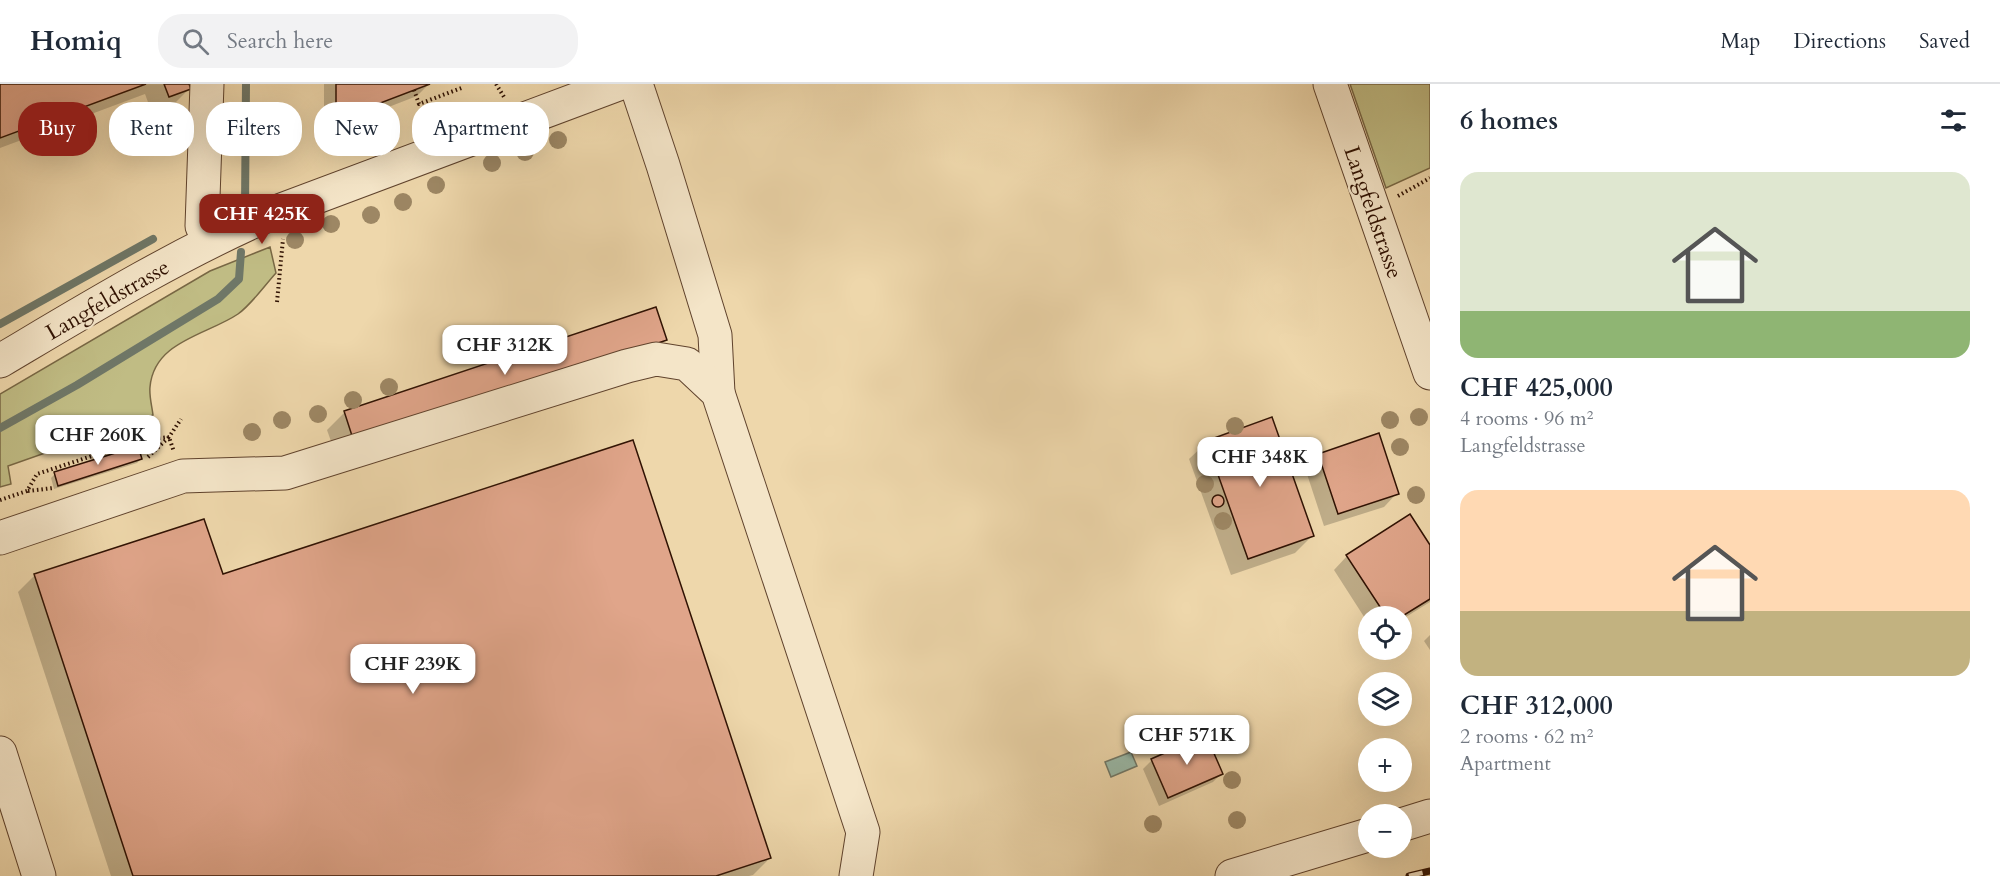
<!DOCTYPE html>
<html lang="en">
<head>
<meta charset="utf-8">
<style>
	body { margin:0; font-family:Cardo,serif; background:#f2f2f3; color:#1f2937; height:100vh; display:flex; flex-direction:column; font-size:22px; white-space:nowrap }
	* { box-sizing:border-box; margin:0 }
	p { font-size:20px; color:#747a83 }
	.icon { flex:none; width:33px; height:33px; fill:none; stroke:currentColor; stroke-width:2; stroke-linecap:round; stroke-linejoin:round }
	.map { position:relative; flex:1; overflow:hidden }
	.panel { display:flex; flex-direction:column; background:#fff; width:570px }
	.panel>* { flex:none }
	.banner { position:absolute; left:18px; top:18px; width:570px; height:54px; display:flex; gap:12px }
	.fabs { position:absolute; left:1358px; top:522px; display:grid; gap:12px }
	.fabs a { display:grid; place-items:center; width:54px; height:54px; border-radius:50%; background:#fff; box-shadow:0 6px 24px #0002; font-size:30px }
	.price { position:absolute; translate:-50% -51px; padding:0 14px; border-radius:12px; background:#fff; color:#222; font-size:20px; line-height:39px; filter:drop-shadow(0 2px 3px #0008) }
	.price::after { content:''; position:absolute; left:50%; top:36px; width:18px; height:14px; margin-left:-9px; background:inherit; clip-path:polygon(0 0,100% 0,50% 100%) }
	.price.selected { background:#8f2418; color:#fff }
	ul { padding:0; list-style:none }
	li { display:grid; align-content:center; gap:12px; height:318px; padding:0 30px }
	li span { display:grid; place-items:center; height:186px; border-radius:18px; color:#555 }
	li>.icon { margin-inline-start:auto }
	span .icon { width:108px; height:108px; fill:#fffc; stroke-width:1 }
	li b { font-size:26px }
	h2 { display:flex; justify-content:space-between; align-items:center; height:72px; padding:0 30px; font-size:26px }
	.pill { padding:0 21px; border-radius:24px; background:#fff; box-shadow:0 6px 24px #0002; font-size:21px; line-height:54px }
	.pill.selected { background:#8f2418; color:#fff }
	header { display:flex; align-items:center; gap:36px; box-sizing:border-box; height:84px; padding:0 30px; background:#fff; border-bottom:2px solid #e0e1e3 }
	header strong { font-size:28px }
	nav { display:flex; gap:33px; margin-inline-start:auto; font-size:21px }
	.search { width:420px; height:54px; background:#f2f2f3; display:flex; align-items:center; gap:15px; box-sizing:border-box; padding:0 21px; border-radius:24px; color:#747a83; font-size:22px }
	main { display:flex; flex:1; min-height:0 }
	.map>svg:first-child { display:block }
	.green { fill:#c0bc84; stroke:#786744; stroke-width:1.5 }
	.water { fill:#99baa9; stroke:#6f7767; stroke-width:1.5 }
	.shadow { fill:#0003 }
	.lines { fill:none; stroke-linecap:round; stroke-linejoin:round }
	.stream { stroke:#6f7767; stroke-width:8 }
	.building { fill:#e0a58a; stroke:#301203; stroke-width:1.5 }
	.minor-casing { stroke:#60432d; stroke-width:35 }
	.path { stroke:#301203; stroke-width:4; stroke-dasharray:1.5 3; stroke-linecap:butt }
	.minor { stroke:#f4e5c8; stroke-width:33 }
	.rail-casing { stroke:#301203; stroke-width:7 }
	.rail { stroke:#f4e5c8; stroke-width:4.5; stroke-dasharray:14; stroke-linecap:butt }
	.tree { fill:#9d8764 }
	.labels { text-anchor:middle; stroke-width:4.5; stroke-linejoin:round; paint-order:stroke }
	.street-label { font-size:22px; fill:#301203; stroke:#f4e5c8 }
</style>
</head>
<body>
<header>
<strong>Homiq</strong>
<div class="search"><svg class="icon" aria-label="search" viewBox="0 0 24 24"><circle cx="10" cy="10" r="6"/><path d="M15 15l6 6"/></svg>Search here</div>
<nav><a>Map</a><a>Directions</a><a>Saved</a></nav>
</header>
<main>
<div class="map">
<svg width="1430" height="792" viewBox="0 0 1430 792">
	<rect width="100%" height="100%" fill="#eed7ab"/>
	<filter id="stains"><feTurbulence type="fractalNoise" baseFrequency=".00333" numOctaves="4"/><feColorMatrix values="0 0 0 0 .2 0 0 0 0 .09 0 0 0 0 .02 0 0 0 .5 -.17"/></filter>
	<radialGradient id="worn" r=".72"><stop offset=".6" stop-color="#630" stop-opacity="0"/><stop offset="1" stop-color="#630" stop-opacity=".3"/></radialGradient>
	<g class="green">
		<path d="M1350 0H1430V84L1386 104Z"/>
		<path d="M270 163 276 189C265 201 251 221 238 230 207 251 154 257 150 303 149 312 152 322 153 331L8 382 11 400 0 403V310L210 187Z"/>
	</g>
	<path class="water" d="M1131 668 1137 682 1111 693 1105 678Z"/>
	<g class="shadow">
		<path d="M0 0H187L189 5 172 22 152 29 145 10 0 64Z"/>
		<path d="M324 0H429L417 12 324 48Z"/>
		<path d="M655 225 665 256 648 273 338 377 327 346 344 329Z"/>
		<path d="M1207 358 1312 452 1295 469 1231 491 1189 375Z"/>
		<path d="M1319 371 1397 409 1384 423 1324 442 1305 384Z"/>
		<path d="M141 375 137 379 54 405 51 394 55 390Z"/>
		<path d="M1409 432 1430 464V518L1401 536V532H1368V539L1334 486 1347 472Z"/>
		<path d="M35 491 222 492 770 774 753 791 749 792H111L18 508Z"/>
		<path d="M1430 551V566L1424 557Z"/>
		<path d="M1152 676 1222 689 1213 698 1159 722 1143 685Z"/>
	</g>
	<g class="lines">
		<g class="stream">
			<path d="M245 124 246 0"/>
			<path d="M0 240 153 155"/>
			<path d="M0 344 77 301 218 215 239 195 241 168"/>
		</g>
	</g>
	<g class="building">
		<path d="M0 0H146L0 54Z"/>
		<path d="M164 0H189L191 5 169 13Z"/>
		<path d="M336 0H430L336 36Z"/>
		<path d="M656 223 667 256 355 361 344 327Z"/>
		<path d="M1272 333 1314 452 1248 475 1206 357Z"/>
		<path d="M1379 349 1399 410 1338 430 1318 370Z"/>
		<path d="M633 356 771 774 716 792H133L34 490 204 435 223 490Z"/>
		<path d="M138 362 142 375 58 402 54 388Z"/>
		<circle cx="1218" cy="417" r="6"/>
		<path d="M1410 430 1430 461V515L1401 533 1386 532 1346 471Z"/>
		<path d="M1206 651 1223 690 1168 714 1151 675Z"/>
	</g>
	<g class="lines">
		<g class="minor-casing">
			<g id="minor">
				<path d="M207 0 202 142 209 157"/>
				<path d="M636 0 663 81 715 251 718 309"/>
				<path d="M1330 0 1430 289"/>
				<path d="M0 277C86 226 171 174 263 133L618 0"/>
				<path d="M0 454 183 392 285 389 627 282 656 275 687 280 718 309 863 748 856 792"/>
				<path d="M0 669 39 792"/>
				<path d="M1401 741 1430 732"/>
				<path d="M1232 792 1368 751"/>
			</g>
		</g>
		<g class="path">
			<path d="M496 0 504 13"/>
			<path d="M414 6 419 20 464 3"/>
			<path d="M156 57 177 61"/>
			<path d="M1398 112 1430 94"/>
			<path d="M277 218 283 155"/>
			<path d="M148 373 169 353 174 368"/>
			<path d="M28 407 53 404"/>
			<path d="M0 416 27 407 37 390 138 357 169 353 181 335"/>
		</g>
		<use href="#minor" class="minor"/>
		<g class="rail-casing">
			<path id="rail" d="M1409 792 1430 787"/>
		</g>
		<use href="#rail" class="rail"/>
	</g>
	<g class="tree">
		<circle cx="558" cy="56" r="9"/>
		<circle cx="525" cy="68" r="9"/>
		<circle cx="492" cy="79" r="9"/>
		<circle cx="436" cy="101" r="9"/>
		<circle cx="403" cy="118" r="9"/>
		<circle cx="222" cy="121" r="9"/>
		<circle cx="371" cy="131" r="9"/>
		<circle cx="331" cy="140" r="9"/>
		<circle cx="295" cy="156" r="9"/>
		<circle cx="496" cy="267" r="9"/>
		<circle cx="389" cy="303" r="9"/>
		<circle cx="353" cy="316" r="9"/>
		<circle cx="318" cy="330" r="9"/>
		<circle cx="1419" cy="333" r="9"/>
		<circle cx="282" cy="336" r="9"/>
		<circle cx="1390" cy="336" r="9"/>
		<circle cx="1235" cy="342" r="9"/>
		<circle cx="252" cy="348" r="9"/>
		<circle cx="1400" cy="363" r="9"/>
		<circle cx="1205" cy="400" r="9"/>
		<circle cx="1416" cy="411" r="9"/>
		<circle cx="1223" cy="437" r="9"/>
		<circle cx="1232" cy="696" r="9"/>
		<circle cx="1237" cy="736" r="9"/>
		<circle cx="1153" cy="740" r="9"/>
	</g>
	<g class="labels">
		<g class="street-label">
			<text transform="translate(1374 128) rotate(71)" y="8">Langfeldstrasse</text>
			<text transform="translate(107 215) rotate(-30)" y="8">Langfeldstrasse</text>
		</g>
	</g>
	<rect width="100%" height="100%" filter="url(#stains)"/>
	<rect width="100%" height="100%" fill="url(#worn)"/>
</svg>
<div class="fabs">
<a><svg class="icon" aria-label="locate" viewBox="0 0 24 24"><circle cx="12" cy="12" r="6"/><path d="M12 2v4M12 18v4M2 12h4M18 12h4"/></svg></a>
<a><svg class="icon" aria-label="layers" viewBox="0 0 24 24"><path d="M12 4l9 5-9 5-9-5zM3 14l9 5 9-5"/></svg></a>
<a>+</a>
<a>−</a>
</div>
<b class="price selected" style="left:262px;top:161px">CHF 425K</b>
<b class="price" style="left:505px;top:292px">CHF 312K</b>
<b class="price" style="left:98px;top:382px">CHF 260K</b>
<b class="price" style="left:1260px;top:404px">CHF 348K</b>
<b class="price" style="left:413px;top:611px">CHF 239K</b>
<b class="price" style="left:1187px;top:682px">CHF 571K</b>
<div class="banner">
<a class="pill selected">Buy</a>
<a class="pill">Rent</a>
<a class="pill">Filters</a>
<a class="pill">New</a>
<a class="pill">Apartment</a>
</div>
</div>
<section class="panel">
<h2>6 homes<svg class="icon" aria-label="filters" viewBox="0 0 24 24"><path d="M4 7h16M4 17h16"/><circle cx="9" cy="7" r="2"/><circle cx="15" cy="17" r="2"/></svg></h2>
<ul>
<li><span style="background:linear-gradient(#dfe7d0 75%,#8fb573 0)"><svg class="icon" aria-label="home" viewBox="0 0 24 24"><path d="M3 11l9-7 9 7M6 9v11h12V9"/></svg></span><div><b>CHF 425,000</b><p>4 rooms · 96 m²</p><p>Langfeldstrasse</p></div></li>
<li><span style="background:linear-gradient(#ffd9b3 65%,#c2b280 0)"><svg class="icon" aria-label="home" viewBox="0 0 24 24"><path d="M3 11l9-7 9 7M6 9v11h12V9"/></svg></span><div><b>CHF 312,000</b><p>2 rooms · 62 m²</p><p>Apartment</p></div></li>
</ul>
</section>
</main>
</body>
</html>
